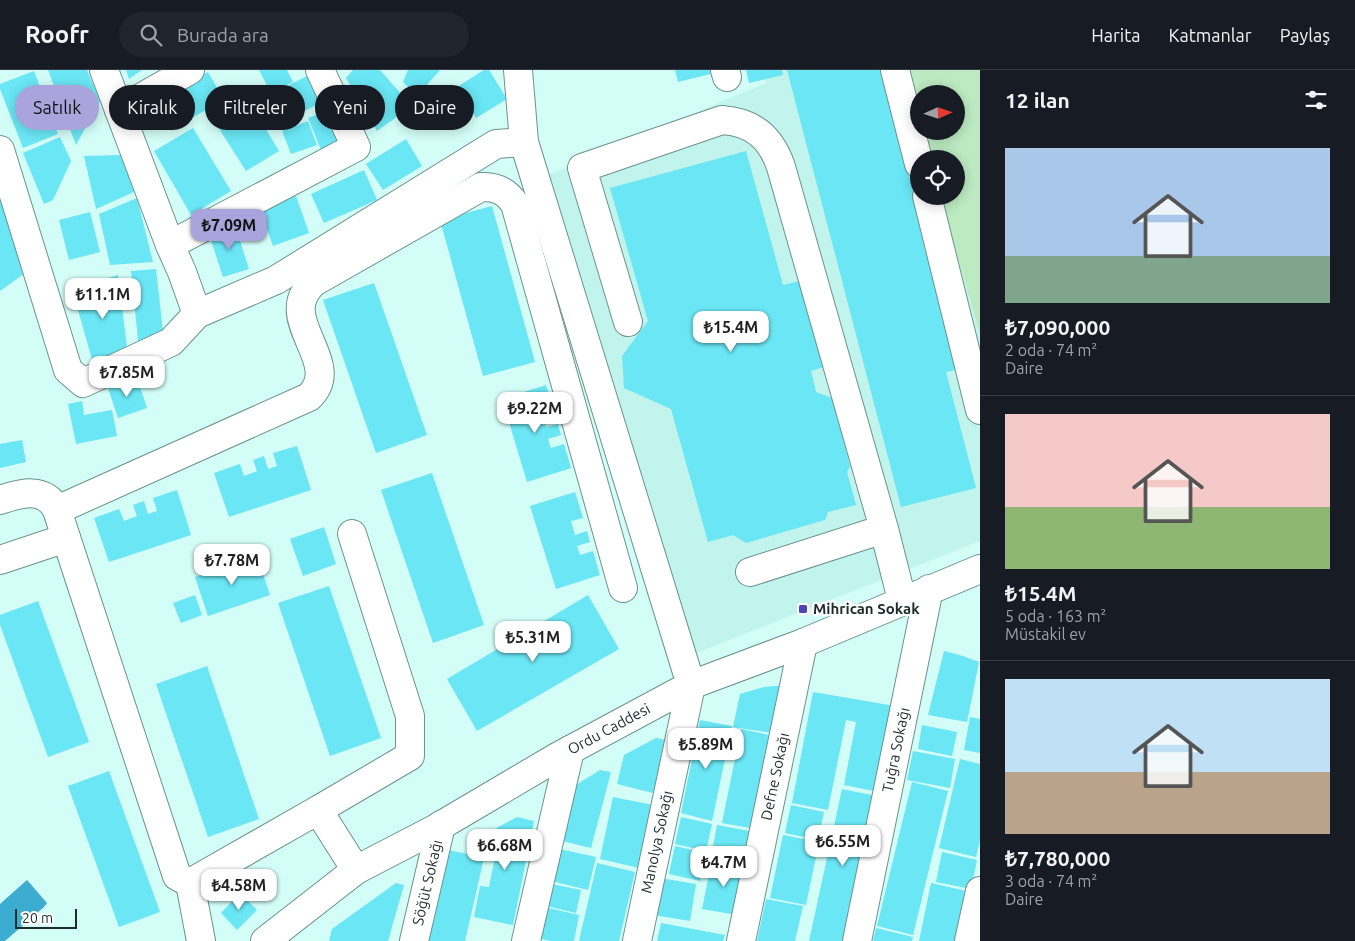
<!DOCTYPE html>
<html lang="tr">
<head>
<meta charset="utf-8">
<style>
	body { margin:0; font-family:Ubuntu,sans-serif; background:#20242c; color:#f1f3f6; height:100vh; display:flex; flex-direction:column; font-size:19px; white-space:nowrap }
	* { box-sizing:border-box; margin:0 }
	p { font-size:16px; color:#9ea1a6 }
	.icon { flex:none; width:28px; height:28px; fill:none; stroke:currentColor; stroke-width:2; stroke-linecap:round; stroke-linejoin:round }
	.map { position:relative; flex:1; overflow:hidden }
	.sheet { display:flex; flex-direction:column; background:#171b24; width:375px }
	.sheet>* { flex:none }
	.guide { position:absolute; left:15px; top:15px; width:475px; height:45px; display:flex; gap:10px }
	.needle { width:32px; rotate:87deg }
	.controls { position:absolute; left:910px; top:15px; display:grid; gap:10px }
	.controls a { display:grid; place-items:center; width:55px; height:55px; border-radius:50%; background:#171b24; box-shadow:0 2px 12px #0003; font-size:25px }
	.scale { position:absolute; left:15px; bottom:12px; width:62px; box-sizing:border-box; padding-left:5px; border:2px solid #1d2d2b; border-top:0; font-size:14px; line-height:18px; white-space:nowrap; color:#1d2d2b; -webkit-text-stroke:4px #fff; paint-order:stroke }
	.price { position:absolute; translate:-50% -42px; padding:0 11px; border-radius:10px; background:#fff; color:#222; font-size:16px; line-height:32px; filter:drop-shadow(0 1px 2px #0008) }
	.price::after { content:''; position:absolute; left:50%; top:30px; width:15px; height:11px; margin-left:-8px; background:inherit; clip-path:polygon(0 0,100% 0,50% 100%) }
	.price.active { background:#a9a4db; color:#111 }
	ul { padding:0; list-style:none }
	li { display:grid; align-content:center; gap:10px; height:265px; padding:0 25px }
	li+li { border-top:1px solid #363941 }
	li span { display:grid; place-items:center; height:155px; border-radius:0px; color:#555 }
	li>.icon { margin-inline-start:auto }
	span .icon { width:90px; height:90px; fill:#fffc; stroke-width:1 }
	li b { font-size:21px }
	h2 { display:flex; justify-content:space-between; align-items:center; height:60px; padding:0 25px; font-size:21px }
	.tag { padding:0 18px; border-radius:22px; background:#171b24; box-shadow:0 2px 12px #0003; font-size:18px; line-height:45px }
	.tag.active { background:#a9a4db; color:#111 }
	header { display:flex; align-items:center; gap:30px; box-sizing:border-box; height:70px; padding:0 25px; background:#171b24; border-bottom:1px solid #363941 }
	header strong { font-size:24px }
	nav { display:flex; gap:28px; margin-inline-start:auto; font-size:18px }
	.search { width:350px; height:45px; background:#20242c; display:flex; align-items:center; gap:12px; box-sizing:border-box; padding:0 18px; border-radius:28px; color:#9ea1a6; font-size:19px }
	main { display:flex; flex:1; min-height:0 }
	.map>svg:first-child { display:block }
	.built { fill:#c0f4ed }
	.green { fill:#bceac1 }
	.water { fill:#3dacd1 }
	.building { fill:#6ae6f4 }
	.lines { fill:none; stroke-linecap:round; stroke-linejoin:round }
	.minor-casing { stroke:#6b928d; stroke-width:30 }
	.major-casing { stroke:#6b928d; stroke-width:30 }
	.minor { stroke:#fff; stroke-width:28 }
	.major { stroke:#fff; stroke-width:28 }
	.poi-dot { fill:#5043ba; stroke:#fff; stroke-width:2 }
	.labels { text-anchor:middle; stroke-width:4.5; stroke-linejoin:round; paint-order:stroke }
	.poi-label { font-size:15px; font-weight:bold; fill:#1d2d2b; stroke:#fff; text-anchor:start }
	.street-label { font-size:15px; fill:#1d2d2b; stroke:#fff }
</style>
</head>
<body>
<header>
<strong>Roofr</strong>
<div class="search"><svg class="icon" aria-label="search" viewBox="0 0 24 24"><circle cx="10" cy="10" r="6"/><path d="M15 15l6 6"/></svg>Burada ara</div>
<nav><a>Harita</a><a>Katmanlar</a><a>Paylaş</a></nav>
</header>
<main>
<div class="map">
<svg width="980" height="871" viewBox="0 0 980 871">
	<rect width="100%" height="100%" fill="#d3fdf7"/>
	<path class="built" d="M763 0H904L919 89V126H940L980 264V471L686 587 548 105 766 13Z"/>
	<path class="green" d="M904 0H980V264L940 126H956V89H930L922 61H956V24H919V51Z"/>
	<path class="water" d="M27 810 47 833 44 837 5 871H0V834Z"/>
	<g class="building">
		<path d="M48 0H87L100 31 76 75Z"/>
		<path d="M126 0H142L129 9Z"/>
		<path d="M259 0H287L293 12 271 23Z"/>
		<path d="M353 0H380L409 33 394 49 377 61 346 8Z"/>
		<path d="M408 0H440L417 26 403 12Z"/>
		<path d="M484 0H489L507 29 476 48 457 17Z"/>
		<path d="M675 0H723V1L678 12Z"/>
		<path d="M746 0H782L783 5 749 13Z"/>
		<path d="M787 0H887L908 101 960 299 946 302 976 418 901 437Z"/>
		<path d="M34 1 58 64 23 78 0 19V14Z"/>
		<path d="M208 2 224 30 186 51 170 23Z"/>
		<path d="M309 5 322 32 289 49 275 22Z"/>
		<path d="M252 36 279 81 246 101 218 57Z"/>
		<path d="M331 39 344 73 322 82 308 48Z"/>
		<path d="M308 51 317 75 291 84 282 61Z"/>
		<path d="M193 58 231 121 191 145 154 81Z"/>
		<path d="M60 67 71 91 53 130 44 134 23 83Z"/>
		<path d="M406 69 422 96 383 120 366 94Z"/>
		<path d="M746 81 783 215 807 209 830 295 811 301 816 322 834 329 850 397 847 402 856 435 828 442 825 450 746 473 733 465 708 472 671 339 624 318 622 286 648 251 610 118Z"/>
		<path d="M121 85 134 122 96 139 84 86Z"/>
		<path d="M364 100 377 130 324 153 311 124Z"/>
		<path d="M296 126 309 163 273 176 260 139Z"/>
		<path d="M0 128 25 203 0 221Z"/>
		<path d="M137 128 153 192 110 195 99 144Z"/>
		<path d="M492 136 535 292 483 306 440 150Z"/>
		<path d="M90 142 100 182 69 190 59 150Z"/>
		<path d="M235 155 249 199 223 207 209 164Z"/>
		<path d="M156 199 164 270 139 280 131 201Z"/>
		<path d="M118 205 128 285 95 300 72 219Z"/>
		<path d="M374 213 427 365 376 383 323 230Z"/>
		<path d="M137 308 147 338 118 348 108 318Z"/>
		<path d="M546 315 554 341 543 344 546 357 558 354 561 365 548 369 551 378 564 374 571 398 527 412 502 329Z"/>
		<path d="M82 331 84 345 112 340 117 366 76 374 68 334Z"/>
		<path d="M22 370 26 392 0 398V374Z"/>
		<path d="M297 376 311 420 229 447 214 403 240 394 244 406 257 401 253 390 264 386 268 399 277 396 273 383Z"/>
		<path d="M432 403 484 555 433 573 381 420Z"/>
		<path d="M177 420 191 465 109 492 94 448 119 439 124 451 137 446 133 435 144 431 148 444 157 441 153 428Z"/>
		<path d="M575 422 583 448 571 451 575 465 587 461 590 472 577 476 580 485 593 481 600 505 556 519 530 436Z"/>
		<path d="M324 457 336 494 303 506 290 469Z"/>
		<path d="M257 486 270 525 208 546 195 507Z"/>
		<path d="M329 516 381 668 330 686 278 533Z"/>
		<path d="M195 525 202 545 181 553 173 533Z"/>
		<path d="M588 525 619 579 477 661 447 609Z"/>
		<path d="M38 531 89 672 48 687 0 555V545Z"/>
		<path d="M944 581 963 586 979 592 967 652 928 645Z"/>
		<path d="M207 596 259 749 208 767 156 614Z"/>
		<path d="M786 615 778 664 733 657 740 624 764 617Z"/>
		<path d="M813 622 895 636 879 722 844 715 856 652 846 650 828 740 792 733Z"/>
		<path d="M970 647 980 649V683L964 680Z"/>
		<path d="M700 650 732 656 712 751 681 743Z"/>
		<path d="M922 655 957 662 952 686 918 679Z"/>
		<path d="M741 659 779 667 761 760 722 753Z"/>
		<path d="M656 668 666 670 653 723 617 714 624 685Z"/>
		<path d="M913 681 955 689 950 718 907 710Z"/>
		<path d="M960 689 980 694V771L976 787 939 778Z"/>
		<path d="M600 700 611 702 591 778 558 770 571 718Z"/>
		<path d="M109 701 160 842 119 857 68 716Z"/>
		<path d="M912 712 948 721 913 865 877 856Z"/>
		<path d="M842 719 877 726 846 871H809Z"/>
		<path d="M613 727 653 735 639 798 600 789Z"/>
		<path d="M791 735 824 742 818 770 785 763Z"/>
		<path d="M517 747 534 751 513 855 474 847 480 816 489 817 496 782 487 780 491 761Z"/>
		<path d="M681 747 712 754 706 781 675 774Z"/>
		<path d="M717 755 755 762 749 794 711 786Z"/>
		<path d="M783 765 819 772 806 835 770 828Z"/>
		<path d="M675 776 706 783 700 811 669 804Z"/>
		<path d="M555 778 596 787 588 820 547 810Z"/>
		<path d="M445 779 484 788 465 871H425Z"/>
		<path d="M942 782 977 790 971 819 936 812Z"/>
		<path d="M712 790 747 797 737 845 702 839Z"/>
		<path d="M597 793 635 802 619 871H579Z"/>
		<path d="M660 808 696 814 690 851 654 845Z"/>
		<path d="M227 812 236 823 227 831 217 820Z"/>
		<path d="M396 813 404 815 388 871H329L332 859Z"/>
		<path d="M547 813 581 820 576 843 542 835Z"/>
		<path d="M931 813 971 822 961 871H919Z"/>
		<path d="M240 823 257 840 237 860 221 843Z"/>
		<path d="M766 829 803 836 795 871H757Z"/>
		<path d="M540 836 579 845 574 871H550L533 867Z"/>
		<path d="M661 853 725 865 723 871H657Z"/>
		<path d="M876 858 913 867 912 871H873Z"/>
	</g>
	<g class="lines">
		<g class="minor-casing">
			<g id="minor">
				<path d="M104 0 170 175 182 202 197 244 276 210 496 74 524 72"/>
				<path d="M518 0 524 72 691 615 637 871"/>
				<path d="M725 0 727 7"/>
				<path d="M895 0 919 94"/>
				<path d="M119 40 190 0"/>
				<path d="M0 80 68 300 83 313 171 272 197 244"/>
				<path d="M927 126 980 340"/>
				<path d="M170 175 356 77 320 0"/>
				<path d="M628 252 582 98 722 50C753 52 771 67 781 97L884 459 902 530"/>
				<path d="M0 430C21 423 45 416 57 440L177 806 190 813"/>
				<path d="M57 440 309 327C346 292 272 249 314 212L481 117C496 116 506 121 515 134L623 518"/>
				<path d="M0 490 66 468"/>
				<path d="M750 502 884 459"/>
				<path d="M318 740 410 686V646L352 464"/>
				<path d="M190 813 318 740 356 800"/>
				<path d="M190 813 201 871"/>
				<path id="s1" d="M414 871 441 755"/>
				<path d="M526 871 570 680"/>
				<path id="s2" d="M741 871 803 573"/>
				<path id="s3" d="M857 871 929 519"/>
				<path d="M969 871 980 821"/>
			</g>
		</g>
		<g class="major-casing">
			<g id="major">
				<path id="s4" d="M265 871 356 800 435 759 557 687 691 615 803 573 980 499"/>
			</g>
		</g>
		<use href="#minor" class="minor"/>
		<use href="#major" class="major"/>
	</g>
	<rect class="poi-dot" x="798" y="534" width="10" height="10" rx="2.5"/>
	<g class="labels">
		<g class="poi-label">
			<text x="813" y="544">Mihrican Sokak</text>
		</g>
		<g class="street-label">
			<text dy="5" stroke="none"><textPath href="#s4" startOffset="405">Ordu Caddesi</textPath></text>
			<text dy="5" stroke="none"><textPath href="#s3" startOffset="195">Tuğra Sokağı</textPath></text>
			<text dy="5" stroke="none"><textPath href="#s2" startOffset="168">Defne Sokağı</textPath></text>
			<text transform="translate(657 772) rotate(-78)" y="5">Manolya Sokağı</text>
			<text dy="5" stroke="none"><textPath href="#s1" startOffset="60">Söğüt Sokağı</textPath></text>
		</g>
	</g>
</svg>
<div class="controls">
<a><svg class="needle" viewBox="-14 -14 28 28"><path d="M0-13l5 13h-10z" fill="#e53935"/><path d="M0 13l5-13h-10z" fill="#9ea1a6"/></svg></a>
<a><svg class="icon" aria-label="locate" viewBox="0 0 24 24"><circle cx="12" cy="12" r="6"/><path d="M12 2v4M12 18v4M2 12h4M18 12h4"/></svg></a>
</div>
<div class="scale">20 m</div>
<b class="price active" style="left:229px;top:181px">₺7.09M</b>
<b class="price" style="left:103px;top:250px">₺11.1M</b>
<b class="price" style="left:731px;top:283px">₺15.4M</b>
<b class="price" style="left:127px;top:328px">₺7.85M</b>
<b class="price" style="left:535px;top:364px">₺9.22M</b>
<b class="price" style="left:232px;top:516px">₺7.78M</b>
<b class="price" style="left:533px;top:593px">₺5.31M</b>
<b class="price" style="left:706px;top:700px">₺5.89M</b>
<b class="price" style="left:843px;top:797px">₺6.55M</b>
<b class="price" style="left:505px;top:801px">₺6.68M</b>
<b class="price" style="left:724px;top:818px">₺4.7M</b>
<b class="price" style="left:239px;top:841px">₺4.58M</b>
<div class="guide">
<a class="tag active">Satılık</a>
<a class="tag">Kiralık</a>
<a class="tag">Filtreler</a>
<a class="tag">Yeni</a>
<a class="tag">Daire</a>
</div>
</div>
<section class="sheet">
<h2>12 ilan<svg class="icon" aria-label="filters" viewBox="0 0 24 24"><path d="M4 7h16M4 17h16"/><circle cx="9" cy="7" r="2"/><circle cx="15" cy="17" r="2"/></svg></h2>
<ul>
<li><span style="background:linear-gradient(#a9c7e8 70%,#7fa58c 0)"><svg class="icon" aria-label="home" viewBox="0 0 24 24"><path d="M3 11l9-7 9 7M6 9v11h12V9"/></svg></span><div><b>₺7,090,000</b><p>2 oda · 74 m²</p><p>Daire</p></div></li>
<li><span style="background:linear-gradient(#f6c9c9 60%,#8fb573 0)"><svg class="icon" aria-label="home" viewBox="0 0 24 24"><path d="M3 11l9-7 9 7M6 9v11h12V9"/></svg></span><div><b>₺15.4M</b><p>5 oda · 163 m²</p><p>Müstakil ev</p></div></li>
<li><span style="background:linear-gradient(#bfe0f5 60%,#b9a48a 0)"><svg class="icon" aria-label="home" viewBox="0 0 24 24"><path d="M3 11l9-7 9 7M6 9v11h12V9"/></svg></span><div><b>₺7,780,000</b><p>3 oda · 74 m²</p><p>Daire</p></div></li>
</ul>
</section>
</main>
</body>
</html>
